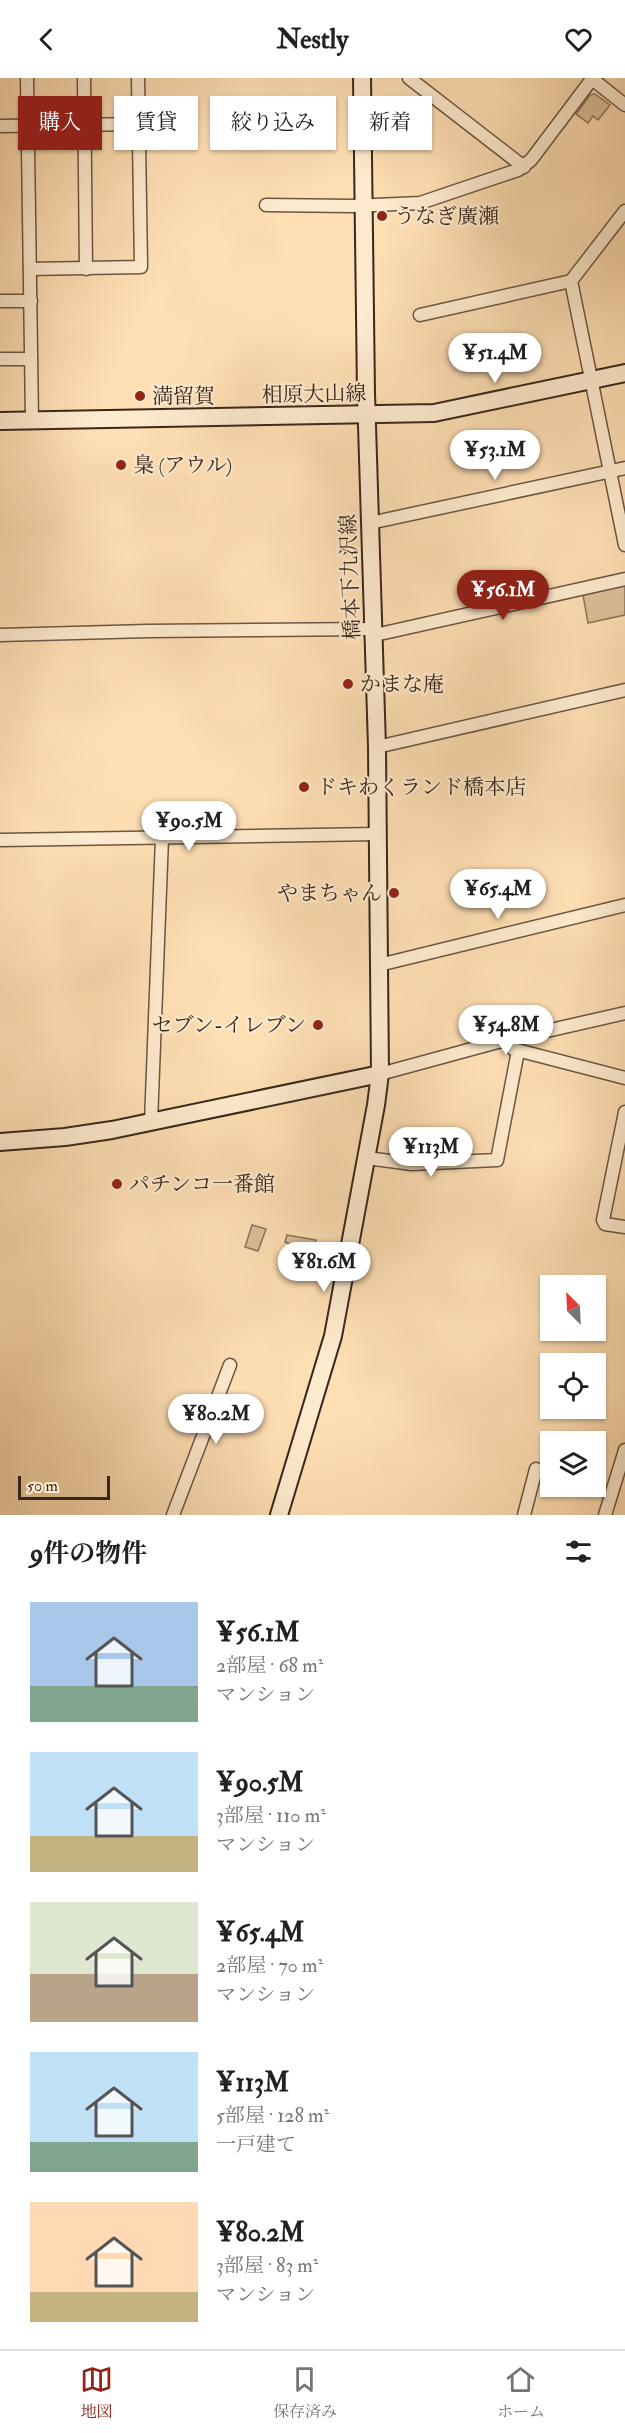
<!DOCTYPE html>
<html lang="ja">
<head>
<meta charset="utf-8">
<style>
	body { margin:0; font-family:"IM FELL Double Pica","Noto Serif JP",serif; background:#f2f2f2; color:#202124; height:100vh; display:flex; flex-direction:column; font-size:22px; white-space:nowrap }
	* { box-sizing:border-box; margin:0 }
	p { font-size:20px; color:#757577 }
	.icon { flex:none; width:33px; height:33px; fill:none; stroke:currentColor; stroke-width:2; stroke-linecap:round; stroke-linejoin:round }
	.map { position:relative; height:1437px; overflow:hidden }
	.details { display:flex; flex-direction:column; background:#fff; flex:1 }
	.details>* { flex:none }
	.hud { position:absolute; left:18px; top:18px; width:590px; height:54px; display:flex; gap:12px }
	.needle { width:39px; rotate:336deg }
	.controls { position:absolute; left:540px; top:1197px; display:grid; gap:12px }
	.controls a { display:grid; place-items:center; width:66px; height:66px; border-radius:0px; background:#fff; box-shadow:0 2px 4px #0004; font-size:30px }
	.scale { position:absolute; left:18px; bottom:15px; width:92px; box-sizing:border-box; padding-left:6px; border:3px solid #38281b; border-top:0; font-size:16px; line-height:21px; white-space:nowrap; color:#38281b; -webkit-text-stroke:4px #feeace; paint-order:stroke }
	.price { position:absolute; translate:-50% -51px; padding:0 14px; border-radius:21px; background:#fff; color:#222; font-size:20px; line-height:39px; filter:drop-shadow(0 2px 3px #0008) }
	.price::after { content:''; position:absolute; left:50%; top:36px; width:18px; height:14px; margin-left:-9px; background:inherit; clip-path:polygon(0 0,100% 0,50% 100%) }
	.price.on { background:#8f2418; color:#fff }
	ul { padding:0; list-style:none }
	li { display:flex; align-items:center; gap:18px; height:150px; padding:0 30px }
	li span { display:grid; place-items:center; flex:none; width:168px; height:120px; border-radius:0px; color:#555 }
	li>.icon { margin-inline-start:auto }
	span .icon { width:72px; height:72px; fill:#fffc; stroke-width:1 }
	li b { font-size:26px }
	h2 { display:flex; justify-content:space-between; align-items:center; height:72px; padding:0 30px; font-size:26px }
	.tag { padding:0 21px; border-radius:0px; background:#fff; box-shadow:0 2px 4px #0004; font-size:21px; line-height:54px }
	.tag.on { background:#8f2418; color:#fff }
	header { display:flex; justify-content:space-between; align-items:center; height:78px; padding:0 30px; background:#fff; font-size:27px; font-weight:700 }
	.tab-bar { display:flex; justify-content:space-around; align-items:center; height:84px; border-top:2px solid #e0e0e0; background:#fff; font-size:16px; color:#757577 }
	.tab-bar a { display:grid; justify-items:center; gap:3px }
	.tab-bar .on { color:#8f2418 }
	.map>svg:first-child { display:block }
	.green { fill:#dcbf99; stroke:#8a745a; stroke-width:1.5 }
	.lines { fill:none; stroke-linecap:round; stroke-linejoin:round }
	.street-casing { stroke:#6a5641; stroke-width:15 }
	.secondary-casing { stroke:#38281b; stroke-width:20 }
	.street { stroke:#feeace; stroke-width:12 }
	.secondary { stroke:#feeace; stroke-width:16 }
	.poi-dot { fill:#8f2418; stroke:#feeace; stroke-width:2 }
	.labels { text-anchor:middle; stroke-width:4.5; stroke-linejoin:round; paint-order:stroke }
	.poi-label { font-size:21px; fill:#38281b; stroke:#feeace; text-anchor:start }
	.street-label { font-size:21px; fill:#38281b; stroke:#feeace }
</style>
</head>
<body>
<header><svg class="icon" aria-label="back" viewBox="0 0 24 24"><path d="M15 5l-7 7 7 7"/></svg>Nestly<svg class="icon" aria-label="heart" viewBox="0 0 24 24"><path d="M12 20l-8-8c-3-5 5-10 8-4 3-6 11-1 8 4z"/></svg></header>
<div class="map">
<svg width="625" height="1437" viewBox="0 0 625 1437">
	<rect width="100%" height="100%" fill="#fedeb3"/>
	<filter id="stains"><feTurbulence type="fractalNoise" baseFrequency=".00333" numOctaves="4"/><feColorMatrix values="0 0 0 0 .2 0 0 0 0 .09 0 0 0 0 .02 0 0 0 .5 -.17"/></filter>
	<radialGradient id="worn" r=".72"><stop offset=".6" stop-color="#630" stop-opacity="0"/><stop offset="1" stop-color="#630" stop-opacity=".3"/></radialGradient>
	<g class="green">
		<path d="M595 16 610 27 598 42 593 38 588 45 576 36 590 17Z"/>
		<path d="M625 507V537L588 545 583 517Z"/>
		<path d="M252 1147 266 1151 258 1173 245 1169Z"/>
		<path d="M287 1157 316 1162 313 1176 285 1164Z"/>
	</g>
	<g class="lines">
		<g class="street-casing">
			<g id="street">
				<path d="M27 0 32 343"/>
				<path d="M84 0 86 191"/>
				<path d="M409 0 524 89"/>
				<path d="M591 0 625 27"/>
				<path d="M0 48 140 46"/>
				<path d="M266 127 352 128 420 125 518 92 531 82 592 1"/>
				<path d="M625 133 571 203 625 467"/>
				<path d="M30 191 141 189 138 0"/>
				<path d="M0 223H31"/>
				<path d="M420 237 571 203"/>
				<path d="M0 281H31"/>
				<path d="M370 445 625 390"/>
				<path d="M0 557 148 553 374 551"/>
				<path d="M375 557 625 501"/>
				<path d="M377 669 625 612"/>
				<path d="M0 762 378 756"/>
				<path d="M379 887 625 827"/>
				<path d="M513 971 625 1000"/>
				<path d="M380 996 494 965 625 935"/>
				<path d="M625 1034 603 1142 605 1146 625 1149"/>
				<path d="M151 1044 162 760"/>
				<path d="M367 1080 412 1086 497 1082 518 973"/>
				<path d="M173 1437 230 1287"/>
				<path d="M524 1437 536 1391"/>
				<path d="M605 1437 625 1372"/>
			</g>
		</g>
		<g class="secondary-casing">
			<g id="secondary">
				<path d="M0 343 434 335 625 295"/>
				<path d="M0 1064 65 1059 112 1052 380 996"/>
				<path d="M279 1437 333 1258 376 1027 380 996 377 669 366 315 362 0"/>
			</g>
		</g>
		<use href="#street" class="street"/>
		<use href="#secondary" class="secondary"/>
	</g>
	<g class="poi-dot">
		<circle cx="382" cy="138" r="6"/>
		<circle cx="140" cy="318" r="6"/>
		<circle cx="121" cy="387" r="6"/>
		<circle cx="348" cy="606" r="6"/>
		<circle cx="304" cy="709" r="6"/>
		<circle cx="394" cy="815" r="6"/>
		<circle cx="318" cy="947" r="6"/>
		<circle cx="117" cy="1106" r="6"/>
	</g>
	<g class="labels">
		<g class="poi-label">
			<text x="394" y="145">うなぎ廣瀬</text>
			<text x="152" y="325">満留賀</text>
			<text x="133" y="394">梟 (アウル)</text>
			<text x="360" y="613">かまな庵</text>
			<text x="316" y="716">ドキわくランド橋本店</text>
			<text x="382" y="822" text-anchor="end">やまちゃん</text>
			<text x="306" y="954" text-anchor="end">セブン-イレブン</text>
			<text x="129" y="1113">パチンコ一番館</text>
		</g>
		<g class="street-label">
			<text transform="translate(314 316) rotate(-1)" y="7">相原大山線</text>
			<text transform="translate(350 499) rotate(-92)" y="7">橋本下九沢線</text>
		</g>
	</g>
	<rect width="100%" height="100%" filter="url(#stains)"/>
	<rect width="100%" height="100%" fill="url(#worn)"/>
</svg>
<div class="controls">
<a><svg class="needle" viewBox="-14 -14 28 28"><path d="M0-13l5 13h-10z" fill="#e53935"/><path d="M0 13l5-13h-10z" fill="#757577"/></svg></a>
<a><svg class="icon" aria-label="locate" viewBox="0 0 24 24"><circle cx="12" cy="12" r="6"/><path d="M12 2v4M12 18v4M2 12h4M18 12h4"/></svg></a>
<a><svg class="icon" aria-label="layers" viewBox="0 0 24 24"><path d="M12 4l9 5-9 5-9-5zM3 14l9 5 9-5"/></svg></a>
</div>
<div class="scale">50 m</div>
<b class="price" style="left:495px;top:306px">¥51.4M</b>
<b class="price" style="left:495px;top:403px">¥53.1M</b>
<b class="price on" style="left:503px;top:543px">¥56.1M</b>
<b class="price" style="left:189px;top:774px">¥90.5M</b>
<b class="price" style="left:498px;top:842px">¥65.4M</b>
<b class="price" style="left:506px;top:978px">¥54.8M</b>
<b class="price" style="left:431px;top:1100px">¥113M</b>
<b class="price" style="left:324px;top:1215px">¥81.6M</b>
<b class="price" style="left:216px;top:1367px">¥80.2M</b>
<div class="hud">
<a class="tag on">購入</a>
<a class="tag">賃貸</a>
<a class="tag">絞り込み</a>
<a class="tag">新着</a>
</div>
</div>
<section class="details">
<h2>9件の物件<svg class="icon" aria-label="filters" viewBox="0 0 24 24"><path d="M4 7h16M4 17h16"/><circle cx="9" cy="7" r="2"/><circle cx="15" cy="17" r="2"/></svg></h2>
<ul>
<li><span style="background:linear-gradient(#a9c7e8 70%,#7fa58c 0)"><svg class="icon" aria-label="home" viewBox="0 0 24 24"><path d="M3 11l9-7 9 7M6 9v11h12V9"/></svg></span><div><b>¥56.1M</b><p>2部屋 · 68 m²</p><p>マンション</p></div></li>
<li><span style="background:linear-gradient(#bfe0f5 70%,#c2b280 0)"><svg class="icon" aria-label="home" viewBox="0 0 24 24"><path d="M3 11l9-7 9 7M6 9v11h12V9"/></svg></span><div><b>¥90.5M</b><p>3部屋 · 110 m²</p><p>マンション</p></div></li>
<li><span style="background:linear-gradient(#dfe7d0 60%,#b9a48a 0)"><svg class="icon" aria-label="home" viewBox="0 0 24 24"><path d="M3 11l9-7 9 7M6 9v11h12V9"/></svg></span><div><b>¥65.4M</b><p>2部屋 · 70 m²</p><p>マンション</p></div></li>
<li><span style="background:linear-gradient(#bfe0f5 75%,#7fa58c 0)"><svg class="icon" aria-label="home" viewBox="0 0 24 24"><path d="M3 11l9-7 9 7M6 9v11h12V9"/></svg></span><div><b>¥113M</b><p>5部屋 · 128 m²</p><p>一戸建て</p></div></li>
<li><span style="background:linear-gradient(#ffd9b3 75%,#c2b280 0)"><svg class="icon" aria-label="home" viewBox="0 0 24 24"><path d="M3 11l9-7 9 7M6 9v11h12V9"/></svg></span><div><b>¥80.2M</b><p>3部屋 · 83 m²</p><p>マンション</p></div></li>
</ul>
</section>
<nav class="tab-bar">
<a class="on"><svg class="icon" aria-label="map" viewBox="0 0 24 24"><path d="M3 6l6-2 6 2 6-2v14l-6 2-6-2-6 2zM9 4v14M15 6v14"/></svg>地図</a>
<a><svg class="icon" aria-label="saved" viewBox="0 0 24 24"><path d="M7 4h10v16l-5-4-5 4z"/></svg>保存済み</a>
<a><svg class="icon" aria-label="home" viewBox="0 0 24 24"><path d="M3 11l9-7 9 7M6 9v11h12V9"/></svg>ホーム</a>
</nav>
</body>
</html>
